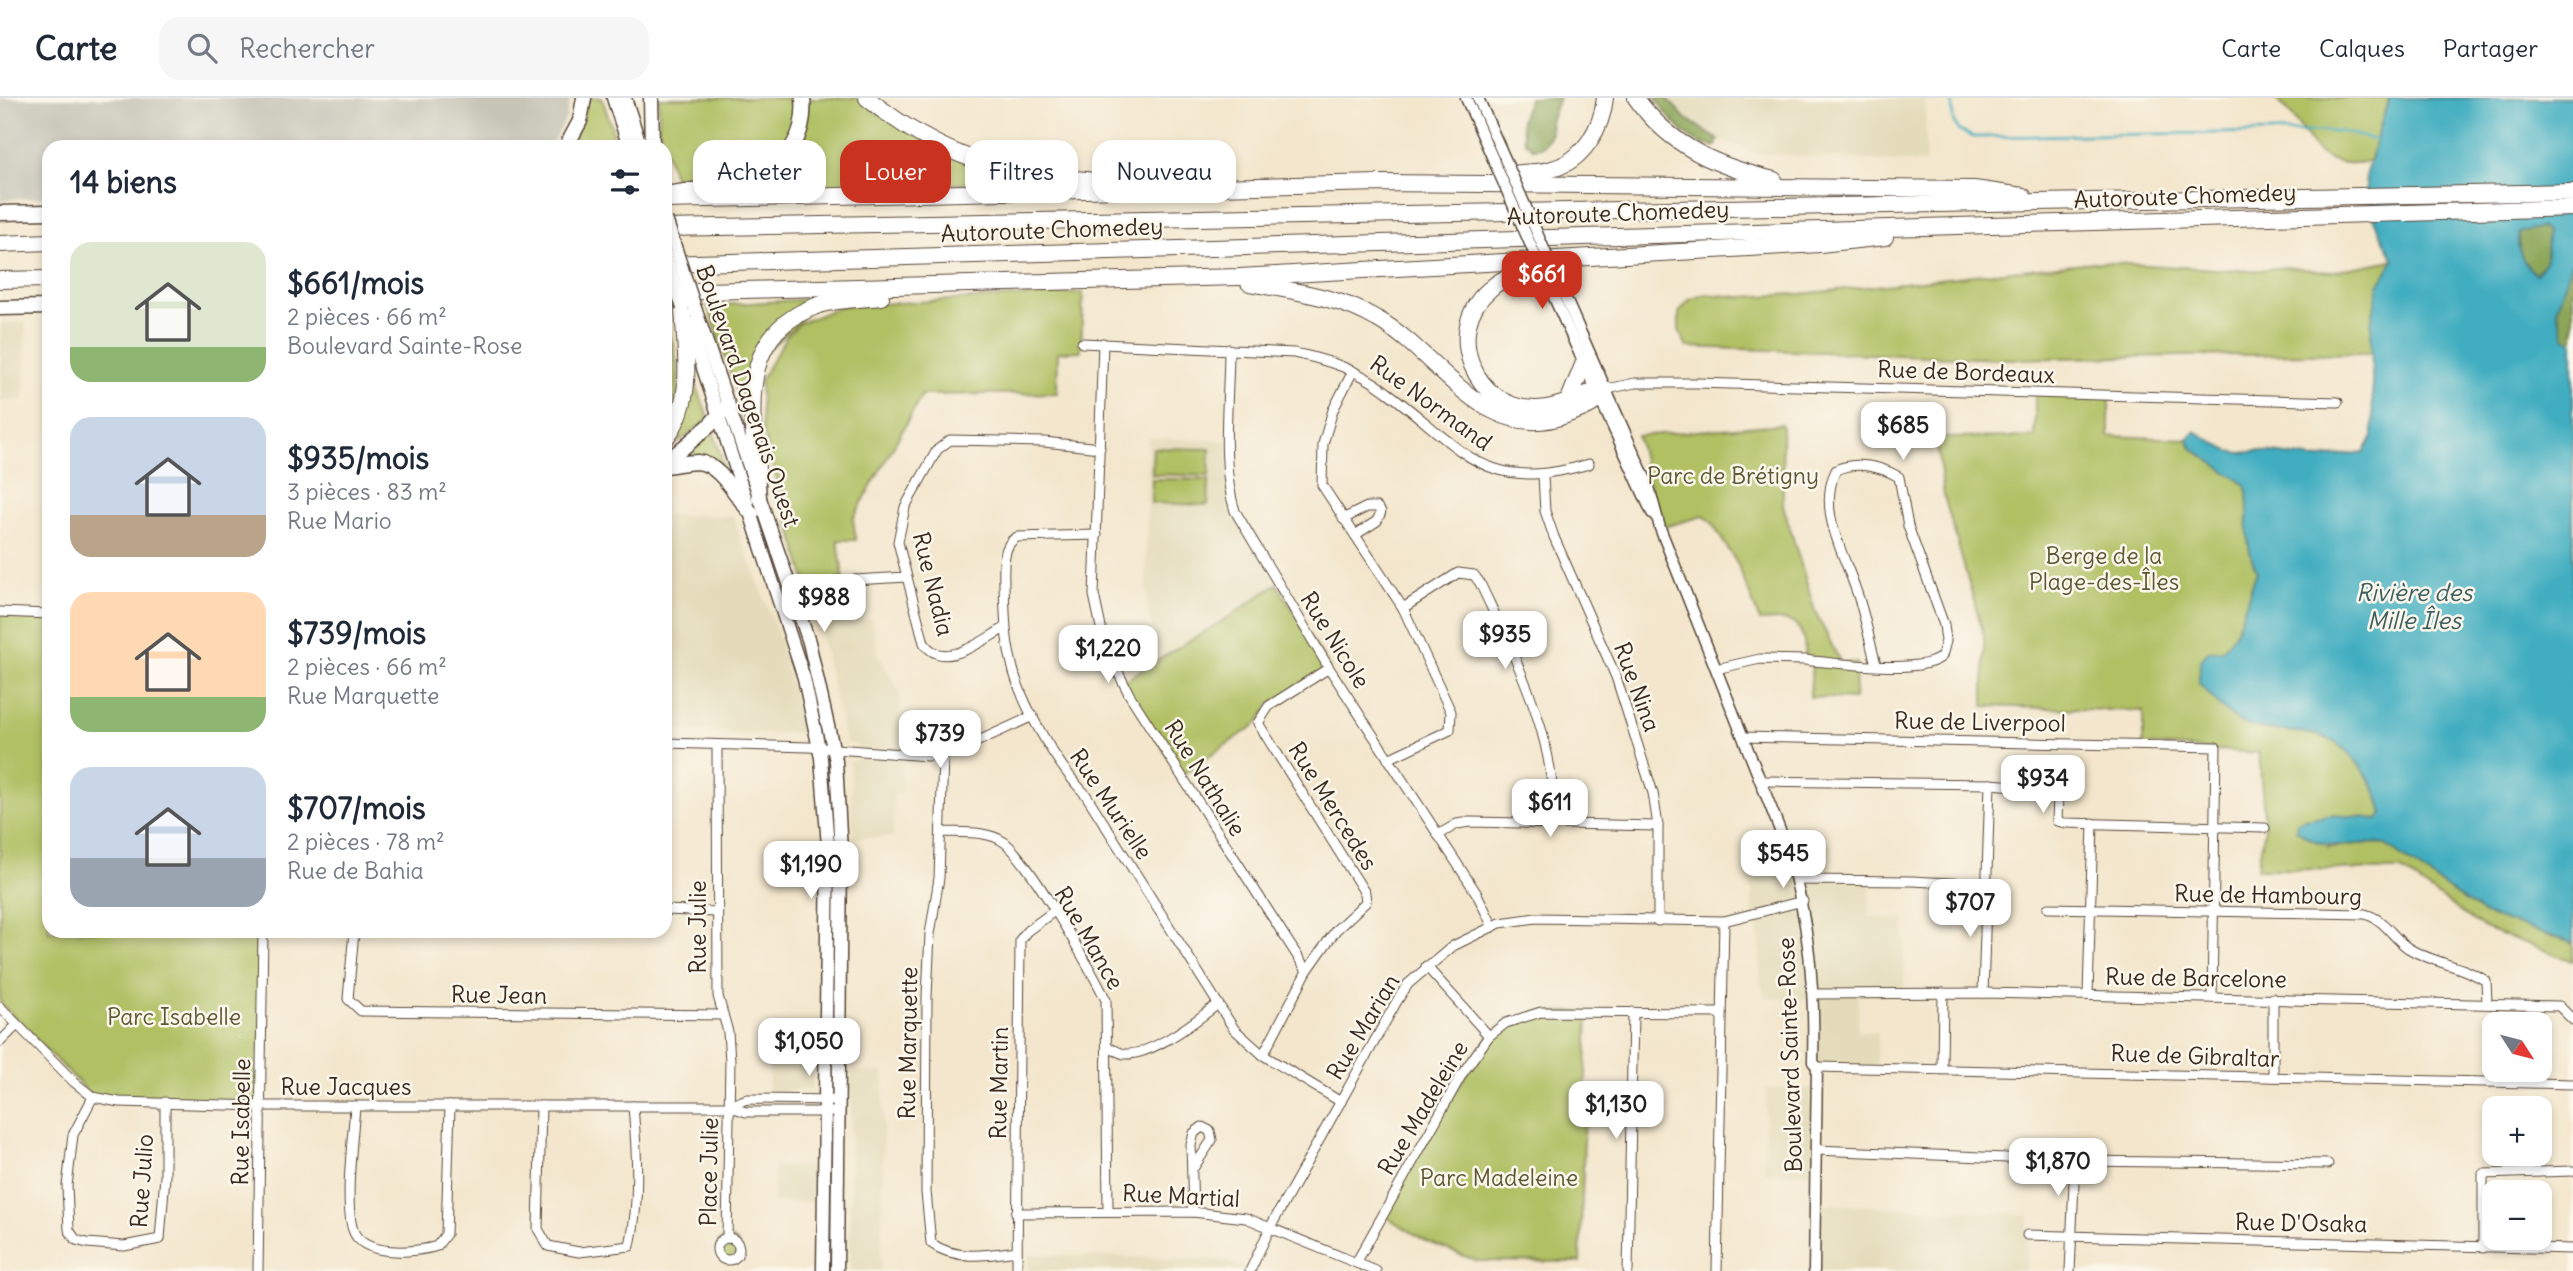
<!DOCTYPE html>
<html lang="fr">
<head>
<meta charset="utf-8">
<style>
	body { margin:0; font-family:Delius,sans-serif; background:#f6f6f7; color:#1f2937; height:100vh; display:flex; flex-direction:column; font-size:26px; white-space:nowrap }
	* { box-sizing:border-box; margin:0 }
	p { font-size:23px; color:#747a83 }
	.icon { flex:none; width:38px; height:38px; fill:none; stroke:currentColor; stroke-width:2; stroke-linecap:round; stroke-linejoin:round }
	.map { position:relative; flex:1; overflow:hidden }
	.panel { position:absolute; left:42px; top:42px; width:630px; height:798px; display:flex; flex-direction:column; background:#fff; border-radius:21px; box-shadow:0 4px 10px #0003 }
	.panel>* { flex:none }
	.top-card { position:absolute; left:693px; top:42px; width:665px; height:63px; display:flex; gap:14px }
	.needle { width:46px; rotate:126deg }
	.fabs { position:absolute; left:2482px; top:914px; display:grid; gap:14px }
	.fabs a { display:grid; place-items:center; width:70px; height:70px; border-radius:14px; background:#fff; box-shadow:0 4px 10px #0003; font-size:35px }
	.price { position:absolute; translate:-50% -60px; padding:0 16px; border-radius:14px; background:#fff; color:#222; font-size:23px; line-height:46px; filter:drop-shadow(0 2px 4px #0008) }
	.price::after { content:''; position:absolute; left:50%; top:42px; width:21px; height:16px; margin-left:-10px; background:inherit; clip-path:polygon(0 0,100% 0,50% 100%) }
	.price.on { background:#c8321e; color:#fff }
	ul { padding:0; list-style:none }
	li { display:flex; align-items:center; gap:21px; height:175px; padding:0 28px }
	li span { display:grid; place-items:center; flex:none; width:196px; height:140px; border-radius:21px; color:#555 }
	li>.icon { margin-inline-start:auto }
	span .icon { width:84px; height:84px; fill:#fffc; stroke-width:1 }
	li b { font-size:30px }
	h2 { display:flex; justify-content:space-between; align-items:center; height:84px; padding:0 28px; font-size:30px }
	.pill { padding:0 24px; border-radius:21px; background:#fff; box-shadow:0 4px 10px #0003; font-size:24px; line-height:63px }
	.pill.on { background:#c8321e; color:#fff }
	header { display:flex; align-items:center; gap:42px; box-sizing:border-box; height:98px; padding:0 35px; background:#fff; border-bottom:2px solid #e0e1e3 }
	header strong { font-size:33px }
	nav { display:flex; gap:38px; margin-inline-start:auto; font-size:24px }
	.search { width:490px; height:63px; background:#f6f6f7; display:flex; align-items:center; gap:18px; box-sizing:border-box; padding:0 24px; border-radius:21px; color:#747a83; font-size:26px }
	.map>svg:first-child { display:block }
	.built { fill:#e4dbba }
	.industrial { fill:#c6c5b8 }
	.green { fill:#b0c063; stroke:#767540; stroke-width:2 }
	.forest { fill:#8ca659; stroke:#64683c; stroke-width:2 }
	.water { fill:#41adc0; stroke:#3e6c6f; stroke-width:2; fill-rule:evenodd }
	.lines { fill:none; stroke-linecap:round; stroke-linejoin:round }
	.stream { stroke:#41adc0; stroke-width:2.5 }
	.minor-casing { stroke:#574638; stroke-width:11 }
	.tertiary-casing { stroke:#574638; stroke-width:13 }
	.secondary-casing { stroke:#574638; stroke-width:15 }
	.primary-casing { stroke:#574638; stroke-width:17 }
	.motorway-casing { stroke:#574638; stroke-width:18 }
	.minor { stroke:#fff; stroke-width:9 }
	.tertiary { stroke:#fff; stroke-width:10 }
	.secondary { stroke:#fff; stroke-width:12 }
	.primary { stroke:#fff; stroke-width:14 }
	.motorway { stroke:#fff; stroke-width:16 }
	.tertiary-bridge-casing { stroke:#574638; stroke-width:13; stroke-linecap:butt }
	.secondary-bridge-casing { stroke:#574638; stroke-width:15; stroke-linecap:butt }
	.tertiary-bridge { stroke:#fff; stroke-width:10 }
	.secondary-bridge { stroke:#fff; stroke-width:12 }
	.labels { text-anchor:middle; stroke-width:5; stroke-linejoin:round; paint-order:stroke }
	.street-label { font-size:23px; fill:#3b2a1e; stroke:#fbf7ec }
	.park-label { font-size:23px; fill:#5e5733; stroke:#fbf7ec }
	.water-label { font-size:24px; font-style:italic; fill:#3d5e5f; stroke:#fbf7ec }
</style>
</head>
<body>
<header>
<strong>Carte</strong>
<div class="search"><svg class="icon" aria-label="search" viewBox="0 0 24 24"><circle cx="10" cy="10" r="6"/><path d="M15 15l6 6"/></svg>Rechercher</div>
<nav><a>Carte</a><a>Calques</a><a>Partager</a></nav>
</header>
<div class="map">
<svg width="2573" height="1173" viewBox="0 0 2573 1173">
	<rect width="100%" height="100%" fill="#fbf7ec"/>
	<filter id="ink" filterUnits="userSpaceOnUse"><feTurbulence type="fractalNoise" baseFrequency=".0143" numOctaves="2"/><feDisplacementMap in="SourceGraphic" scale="14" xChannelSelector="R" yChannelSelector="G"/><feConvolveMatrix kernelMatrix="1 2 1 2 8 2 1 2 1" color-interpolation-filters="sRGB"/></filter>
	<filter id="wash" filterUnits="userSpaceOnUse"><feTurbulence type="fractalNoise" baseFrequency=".00686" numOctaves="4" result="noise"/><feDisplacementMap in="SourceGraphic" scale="28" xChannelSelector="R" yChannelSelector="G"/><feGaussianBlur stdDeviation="1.57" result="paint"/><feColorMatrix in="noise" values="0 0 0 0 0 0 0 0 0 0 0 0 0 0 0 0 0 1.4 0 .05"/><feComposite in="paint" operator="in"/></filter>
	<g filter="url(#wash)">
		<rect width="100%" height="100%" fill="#f3e6cc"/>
		<g class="built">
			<path d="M1667 0H1925L1926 65 1757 56 1718 42 1684 19Z"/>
			<path d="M26 224 24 302H0V225Z"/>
			<path d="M1148 340 1228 343 1230 400 1277 486 1164 559 1149 521 1146 479Z"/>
			<path d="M665 417 733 418 779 539 803 635 742 636 665 630Z"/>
			<path d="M817 521H871L878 556 900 594 902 695 894 696 893 739 853 740 850 663 858 662 856 646 847 645 844 638Z"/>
			<path d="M1792 730 1798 748 1831 746V783H1871L1869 818 1905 822 1904 896 1858 897V933L1878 934 1876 970 1817 969 1812 896 1803 901 1766 900 1760 883V844L1752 816V794L1744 769 1786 750 1780 732Z"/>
			<path d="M769 962 814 964 812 991 768 994Z"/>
			<path d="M851 973 884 974 881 1173H850Z"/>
			<path d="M1817 990 1816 1075H1764L1766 991Z"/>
			<path d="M774 1069H813L812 1104 773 1105Z"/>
			<path d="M1815 1105 2029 1117 2025 1173H1814Z"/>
			<path d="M1029 1156 1222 1162 1250 1172 1029 1173Z"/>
		</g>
		<path class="industrial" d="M0 0H570L566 20 550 49H49V99L0 102Z"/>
		<g class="green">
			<path d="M588 0H602L618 49H571Z"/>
			<path d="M659 0H796C808 70 724 77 677 87L659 32Z"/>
			<path d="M809 0H859L877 15 1032 82 822 92 773 89 729 91C795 77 797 62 809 0Z"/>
			<path d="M2274 0H2389L2369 63C2306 76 2313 29 2274 0Z"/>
			<path d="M2394 162C2376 193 2371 220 2372 255L2003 261 1687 249 1679 232V215L1689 202 1706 196 1741 199 1801 196 2093 164 2249 173 2286 169 2329 174Z"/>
			<path d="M1083 195 1081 253 1058 254 1057 295 922 297 853 421 856 442H838L844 486 843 521H817L762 330 760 283 786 239 800 225 842 208Z"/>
			<path d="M824 200 753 266 746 286 747 325 708 208Z"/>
			<path d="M665 217C675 258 689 289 665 327Z"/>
			<path d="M693 279 709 321 665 354V347Z"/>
			<path d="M2035 294 2109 298V338L2188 341 2193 351 2246 387C2252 419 2241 441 2257 473L2236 534 2199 585C2212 598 2226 618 2243 625 2265 634 2288 632 2312 636 2348 641 2377 685 2383 717L2378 721 2332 717 2328 750 2370 744 2386 747 2482 815 2573 845V863L2484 830 2401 772 2257 771 2265 730 2259 655 2143 647V613L1984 608V538L1944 398 1936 340 2035 339Z"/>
			<path d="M1782 326 1783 407 1815 513 1840 564 1857 565 1854 601 1810 599 1812 564 1806 562C1803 524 1798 520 1760 523L1738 467 1710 422 1703 418 1660 430 1637 338Z"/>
			<path d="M713 332 727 378 675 363Z"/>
			<path d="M1153 350 1210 351 1209 378 1152 376Z"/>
			<path d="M1152 381 1209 382 1208 407 1151 405Z"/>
			<path d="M1277 486 1329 570 1269 608 1258 625 1180 678 1122 584 1232 517Z"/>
			<path d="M0 517 49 520V833H263L260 1008 93 999 0 905Z"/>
			<path d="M1545 914H1588L1580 1164 1477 1163 1428 1144 1383 1117 1489 938 1506 925Z"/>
			<circle cx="728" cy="1151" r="11"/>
		</g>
		<g class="forest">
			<path d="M1529 0H1559L1550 24 1551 35 1543 48 1534 51 1524 43 1521 22Z"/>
			<path d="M1655 0H1667L1684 19 1718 42 1716 48C1690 51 1668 17 1655 0Z"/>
			<path d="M2540 129 2547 133 2546 162 2535 177C2524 167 2515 151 2520 134Z"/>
			<path d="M2573 160V244L2564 239 2557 211Z"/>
		</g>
		<path class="water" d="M2389 0H2573V160L2557 211 2564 239 2573 244V845L2482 815 2386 747C2347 740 2332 760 2296 731L2297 724C2324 714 2351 718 2378 721L2383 716C2377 685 2348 641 2312 636 2288 632 2265 634 2243 625 2226 618 2211 598 2199 585L2200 564 2208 553 2222 552 2236 534 2257 473C2241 441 2252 419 2246 387L2193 351 2188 341 2195 333 2229 353 2240 355 2258 353 2315 361 2364 354 2373 339 2371 225 2379 187 2394 162 2368 109 2365 78ZM2540 129 2547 134 2546 162 2536 177C2524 166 2515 151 2519 135Z"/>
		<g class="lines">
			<path class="stream" d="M1952 0 1953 22 1959 33 1974 39 2339 33 2375 42"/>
		</g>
	</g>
	<g filter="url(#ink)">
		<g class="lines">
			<g class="minor-casing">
				<g id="minor">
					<path d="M1082 245 1294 255C1328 262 1359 272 1387 294 1464 351 1482 397 1589 366"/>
					<path d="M1103 245 1094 497 1105 548 1129 596 1307 873"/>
					<path d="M1229 251C1229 300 1220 367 1235 413L1329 570 1477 796 1493 829"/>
					<path d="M1353 273 1333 312 1323 346 1322 387 1403 510 1451 614 1450 632 1388 661"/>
					<path d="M1603 292 1635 285H1698L2338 304"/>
					<path d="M1543 378 1545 413 1554 439 1616 579 1653 695 1658 728V823"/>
					<path d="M1343 421 1367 409H1377L1381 414 1377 423 1355 437"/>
					<path d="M1097 437 1017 439C1001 447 1004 472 1004 488 1005 513 1005 538 1011 562 1019 604 1057 667 1086 697L1234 931 1263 957 1341 1004"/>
					<path d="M836 483 907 479"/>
					<path d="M1403 510 1458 475 1474 477 1480 485C1514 558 1560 644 1552 726"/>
					<path d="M0 514 49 516"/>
					<path d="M1005 530C982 542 944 574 924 545L898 444 905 409 937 352 950 342 1044 344 1100 350"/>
					<path d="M1716 571 1760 561 1806 562 1812 563C1841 565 1923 577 1942 558L1946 543 1944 527 1908 428 1899 379C1880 368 1857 363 1836 372 1817 412 1843 453 1856 492 1865 516 1869 542 1876 566"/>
					<path d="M1743 639 2216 649 2212 900"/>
					<path d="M665 645 809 649 928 658 954 654 1033 618"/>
					<path d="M717 648 718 898 728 934 730 962 727 1140"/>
					<path d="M943 657 939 780 930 836 927 898 926 1094 931 1145C955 1163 988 1157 1017 1153"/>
					<path d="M1760 683 1990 686 2053 691 2058 697 2057 723 2065 725 2265 730"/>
					<path d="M941 734C961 735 987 732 1004 744 1029 762 1090 870 1106 902L1108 1114"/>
					<path d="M1438 737 1457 726 1470 724 1658 728"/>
					<path d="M1797 782 1912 783 1987 787"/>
					<path d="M2048 810 2365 816C2386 822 2391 838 2408 850 2432 865 2462 867 2486 883L2487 905"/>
					<path d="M665 812 717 814"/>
					<path d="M354 833 348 901 361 913 723 917"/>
					<path d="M1426 868 1489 938"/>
					<path d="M1983 895 1990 686"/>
					<path d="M1813 896 1983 895 2559 908 2573 922"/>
					<path d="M2088 897 2093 725"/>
					<path d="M2273 900V979"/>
					<path d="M0 909 74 984 93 999 119 1004 260 1008H729L746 1014H839"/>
					<path d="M0 944 17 927"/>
					<path d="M1108 950C1113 951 1120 955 1124 956 1152 958 1197 922 1218 906"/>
					<path d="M1263 957 1307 873 1336 832 1366 804 1365 795 1258 625 1269 608 1329 570"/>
					<path d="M1817 969 2573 986"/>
					<path d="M1942 970 1943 895"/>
					<path d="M93 999 73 1037 67 1088 69 1132 76 1142 87 1145 124 1148 160 1141 165 1078V1004"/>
					<path d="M355 1008C353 1039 344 1105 353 1132 362 1159 415 1155 437 1148L446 1136 450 1008"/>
					<path d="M541 1008 538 1131 548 1148 579 1154 630 1148C640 1102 637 1055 633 1008"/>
					<path d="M729 1008 747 1001 839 1002"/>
					<path d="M1816 1052 2075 1063 2328 1066"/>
					<path d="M1193 1114 1191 1047 1194 1035 1202 1029 1210 1033 1212 1042 1194 1069"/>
					<path d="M1016 1115 1193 1114 1246 1120 1376 1173"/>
					<path d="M2027 1137 2573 1151"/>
					<circle cx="728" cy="1151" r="11"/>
					<path d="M2483 1150V1076L2573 1073"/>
					<path d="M1356 1165 1462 976 1489 938 1506 925 1541 914 1722 915"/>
					<path d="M258 1173 263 833"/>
					<path d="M1017 1173 1020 842 1027 833 1053 814"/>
					<path d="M1250 1173 1271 1128 1397 903 1408 886 1453 848 1500 825 1536 820 1724 823 1803 803"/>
					<path d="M1628 1173 1633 914"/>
					<path d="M1717 1173 1724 823"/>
					<path d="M2070 1173 2075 1063"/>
				</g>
			</g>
			<g class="tertiary-casing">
				<g id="tertiary">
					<path d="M1466 0 1493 61"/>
					<path d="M1478 0 1505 61"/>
					<path d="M1557 181 1649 389 1660 430 1787 750C1809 821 1815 889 1813 964L1817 969 1814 1173"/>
					<path d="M1546 182 1652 415"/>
				</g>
			</g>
			<g class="secondary-casing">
				<g id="secondary">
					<path d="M613 0 629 49"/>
					<path d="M625 0 641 49"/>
					<path d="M695 210 809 544 836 663 841 754 837 1173"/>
					<path d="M688 224 804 580 821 660 828 748 823 1173"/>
				</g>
			</g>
			<g class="primary-casing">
				<g id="primary">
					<path d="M651 0 652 49"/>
					<path d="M566 49 580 23 584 0"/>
					<path d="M665 96C723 87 810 82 803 0"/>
					<path d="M0 115 49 114"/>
					<path d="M0 210 49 209"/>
					<path d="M665 365 709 328 728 307"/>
					<path d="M665 368C676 367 687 364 698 364 720 366 737 400 752 416"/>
					<path d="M757 371 759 400"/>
				</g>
			</g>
			<g class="motorway-casing">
				<g id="motorway">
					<path d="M867 0C944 62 999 74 1095 83"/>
					<path d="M1636 0C1670 49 1719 69 1774 82"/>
					<path d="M1514 76C1527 74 1540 75 1552 71 1583 63 1602 30 1605 0"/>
					<path d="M665 102 1381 85 1974 91 2023 98"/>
					<path d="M665 130 2573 94"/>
					<path d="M0 146 49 144"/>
					<path d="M665 166 2573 110"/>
					<path d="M1545 170C1525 173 1505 177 1490 191 1441 232 1475 313 1537 311 1557 310 1576 301 1594 293"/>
					<path d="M0 182 49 181"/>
					<path d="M1249 185C1293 193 1338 198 1377 221 1439 255 1484 348 1566 317 1582 311 1597 307 1606 292"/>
					<path d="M665 194 1239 179 1820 146 1885 139"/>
					<path d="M1568 304 1583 267"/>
					<path d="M665 341C696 303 685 256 683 210"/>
					<path d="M757 371C750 305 740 232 822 206 840 201 862 201 881 199"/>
				</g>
			</g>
			<use href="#minor" class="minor"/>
			<use href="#tertiary" class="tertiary"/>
			<use href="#secondary" class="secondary"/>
			<use href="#primary" class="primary"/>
			<use href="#motorway" class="motorway"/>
			<g class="tertiary-bridge-casing">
				<g id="tertiary-bridge">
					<path d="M1493 61 1546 182"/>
					<path d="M1505 61 1557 181"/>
				</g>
			</g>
			<g class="secondary-bridge-casing">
				<g id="secondary-bridge">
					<path d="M666 121 695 210"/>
					<path d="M665 156 683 210"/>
				</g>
			</g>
			<use href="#tertiary-bridge" class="tertiary-bridge"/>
			<use href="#secondary-bridge" class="secondary-bridge"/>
		</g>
	</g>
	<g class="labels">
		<g class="street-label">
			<text transform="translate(2185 98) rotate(-2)" y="8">Autoroute Chomedey</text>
			<text transform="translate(1618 115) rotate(-2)" y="8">Autoroute Chomedey</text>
			<text transform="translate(1052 132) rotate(-2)" y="8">Autoroute Chomedey</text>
			<text transform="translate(1966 274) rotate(2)" y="8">Rue de Bordeaux</text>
			<text transform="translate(748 298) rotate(71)" y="8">Boulevard Dagenais Ouest</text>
			<text transform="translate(1431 305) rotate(36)" y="8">Rue Normand</text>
			<text transform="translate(933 486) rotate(76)" y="8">Rue Nadia</text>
			<text transform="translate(1335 542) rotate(58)" y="8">Rue Nicole</text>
			<text transform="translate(1637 589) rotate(70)" y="8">Rue Nina</text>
			<text transform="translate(1980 624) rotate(1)" y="8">Rue de Liverpool</text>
			<text transform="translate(1205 680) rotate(58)" y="8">Rue Nathalie</text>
			<text transform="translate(1111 706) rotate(56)" y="8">Rue Murielle</text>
			<text transform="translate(1333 708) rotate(58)" y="8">Rue Mercedes</text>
			<text transform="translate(2268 797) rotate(1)" y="8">Rue de Hambourg</text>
			<text transform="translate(698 829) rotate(-90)" y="8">Rue Julie</text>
			<text transform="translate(1089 840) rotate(60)" y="8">Rue Mance</text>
			<text transform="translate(2196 880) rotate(1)" y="8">Rue de Barcelone</text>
			<text transform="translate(499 897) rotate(1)" y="8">Rue Jean</text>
			<text transform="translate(1363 929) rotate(-59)" y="8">Rue Marian</text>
			<text transform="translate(908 945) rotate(-89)" y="8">Rue Marquette</text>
			<text transform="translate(1790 957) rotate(-92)" y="8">Boulevard Sainte-Rose</text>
			<text transform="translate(2195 958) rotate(2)" y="8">Rue de Gibraltar</text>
			<text transform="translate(999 985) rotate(-89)" y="8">Rue Martin</text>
			<text x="346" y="997">Rue Jacques</text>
			<text transform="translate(1423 1010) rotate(-59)" y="8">Rue Madeleine</text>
			<text transform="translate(241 1024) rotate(-89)" y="8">Rue Isabelle</text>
			<text transform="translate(709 1074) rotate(-89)" y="8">Place Julie</text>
			<text transform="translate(142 1083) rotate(-86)" y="8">Rue Julio</text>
			<text transform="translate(1181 1098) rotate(3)" y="8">Rue Martial</text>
			<text transform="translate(2301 1125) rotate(1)" y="8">Rue D'Osaka</text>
		</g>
		<g class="park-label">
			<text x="1733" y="386">Parc de Brétigny</text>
			<text x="2104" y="466">Berge de la<tspan x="2104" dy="26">Plage-des-Îles</tspan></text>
			<text x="174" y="927">Parc Isabelle</text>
			<text x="1499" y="1088">Parc Madeleine</text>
		</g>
		<g class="water-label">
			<text x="2414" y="503">Rivière des<tspan x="2414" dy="28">Mille Îles</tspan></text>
		</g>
	</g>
</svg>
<div class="fabs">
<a><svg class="needle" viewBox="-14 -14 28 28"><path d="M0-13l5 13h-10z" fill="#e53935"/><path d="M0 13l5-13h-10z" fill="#747a83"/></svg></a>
<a>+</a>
<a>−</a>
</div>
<b class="price on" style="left:1542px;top:213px">$661</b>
<b class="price" style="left:1903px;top:364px">$685</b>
<b class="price" style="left:824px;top:536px">$988</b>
<b class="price" style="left:1505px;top:573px">$935</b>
<b class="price" style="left:1108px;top:587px">$1,220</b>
<b class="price" style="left:940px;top:672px">$739</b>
<b class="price" style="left:2043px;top:717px">$934</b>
<b class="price" style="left:1550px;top:741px">$611</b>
<b class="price" style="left:1783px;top:792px">$545</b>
<b class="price" style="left:811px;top:803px">$1,190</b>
<b class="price" style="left:1970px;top:841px">$707</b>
<b class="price" style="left:809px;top:980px">$1,050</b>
<b class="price" style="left:1616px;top:1043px">$1,130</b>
<b class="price" style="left:2058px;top:1100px">$1,870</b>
<div class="top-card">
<a class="pill">Acheter</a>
<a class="pill on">Louer</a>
<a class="pill">Filtres</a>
<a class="pill">Nouveau</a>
</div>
<section class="panel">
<h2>14 biens<svg class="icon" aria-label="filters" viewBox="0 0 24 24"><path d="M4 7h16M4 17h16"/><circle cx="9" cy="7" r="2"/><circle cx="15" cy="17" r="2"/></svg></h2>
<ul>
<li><span style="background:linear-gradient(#dfe7d0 75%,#8fb573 0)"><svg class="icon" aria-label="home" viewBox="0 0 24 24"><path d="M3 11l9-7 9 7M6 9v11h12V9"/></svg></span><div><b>$661/mois</b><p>2 pièces · 66 m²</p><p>Boulevard Sainte-Rose</p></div></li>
<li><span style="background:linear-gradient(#c9d6e8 70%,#b9a48a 0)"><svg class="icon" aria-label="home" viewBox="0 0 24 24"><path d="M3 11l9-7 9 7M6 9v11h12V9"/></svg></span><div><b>$935/mois</b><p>3 pièces · 83 m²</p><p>Rue Mario</p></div></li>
<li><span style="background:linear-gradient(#ffd9b3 75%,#8fb573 0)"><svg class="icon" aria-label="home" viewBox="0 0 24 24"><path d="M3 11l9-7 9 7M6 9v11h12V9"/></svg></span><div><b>$739/mois</b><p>2 pièces · 66 m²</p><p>Rue Marquette</p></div></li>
<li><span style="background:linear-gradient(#c9d6e8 65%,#9aa5b1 0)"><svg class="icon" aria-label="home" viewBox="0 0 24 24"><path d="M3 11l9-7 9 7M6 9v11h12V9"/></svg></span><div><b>$707/mois</b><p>2 pièces · 78 m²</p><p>Rue de Bahia</p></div></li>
</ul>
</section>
</div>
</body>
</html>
